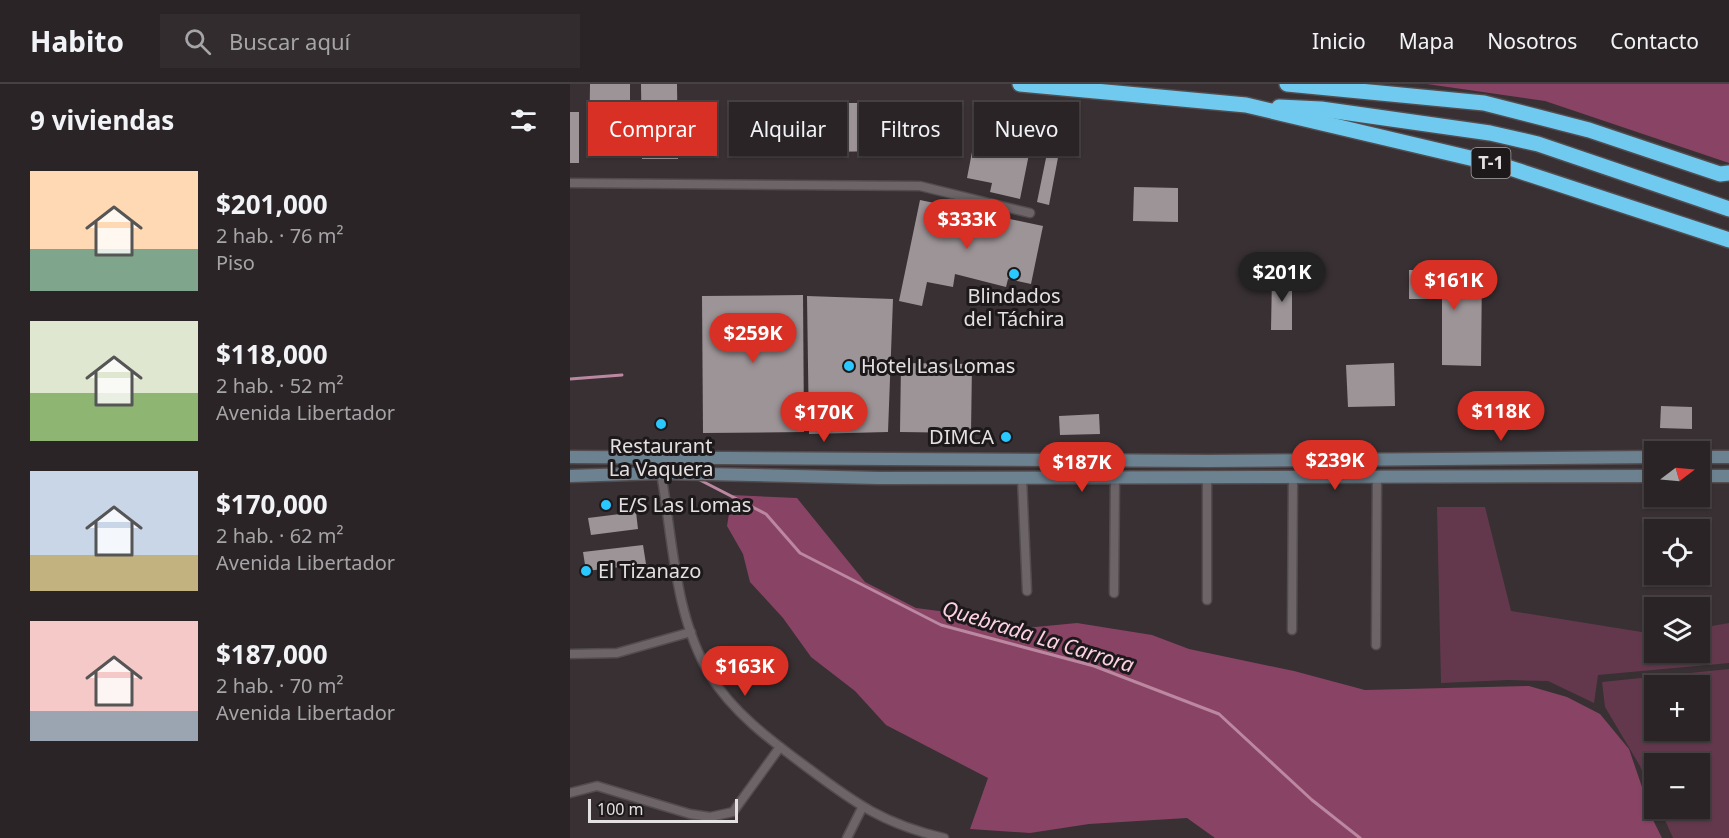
<!DOCTYPE html>
<html lang="es">
<head>
<meta charset="utf-8">
<style>
	body { margin:0; font-family:"Noto Sans",sans-serif; background:#322c2e; color:#f1f3f6; height:100vh; display:flex; flex-direction:column; font-size:22px; white-space:nowrap }
	* { box-sizing:border-box; margin:0 }
	p { font-size:20px; color:#a5a4a7 }
	.icon { flex:none; width:33px; height:33px; fill:none; stroke:currentColor; stroke-width:2; stroke-linecap:round; stroke-linejoin:round }
	.map { position:relative; flex:1; overflow:hidden }
	.drawer { display:flex; flex-direction:column; background:#2a2426; width:570px }
	.drawer>* { flex:none }
	.guide { position:absolute; left:18px; top:18px; width:570px; height:54px; display:flex; gap:12px }
	.needle { width:39px; rotate:74deg }
	.tools { position:absolute; left:1074px; top:357px; display:grid; gap:12px }
	.tools a { display:grid; place-items:center; width:66px; height:66px; border-radius:0px; background:#2a2426; box-shadow:0 2px 4px #0004,0 0 0 2px #464143; font-size:30px }
	.scale { position:absolute; left:18px; bottom:15px; width:150px; box-sizing:border-box; padding-left:6px; border:3px solid #e4e0e2; border-top:0; font-size:16px; line-height:21px; white-space:nowrap; color:#e4e0e2; -webkit-text-stroke:4px #1d191b; paint-order:stroke }
	.price { position:absolute; translate:-50% -51px; padding:0 14px; border-radius:21px; background:#d93025; color:#fff; font-size:20px; line-height:39px; filter:drop-shadow(0 2px 3px #0008) }
	.price::after { content:''; position:absolute; left:50%; top:36px; width:18px; height:14px; margin-left:-9px; background:inherit; clip-path:polygon(0 0,100% 0,50% 100%) }
	.price.active { background:#222; color:#fff }
	ul { padding:0; list-style:none }
	li { display:flex; align-items:center; gap:18px; height:150px; padding:0 30px }
	li span { display:grid; place-items:center; flex:none; width:168px; height:120px; border-radius:0px; color:#555 }
	li>.icon { margin-inline-start:auto }
	span .icon { width:72px; height:72px; fill:#fffc; stroke-width:1 }
	li b { font-size:26px }
	h2 { display:flex; justify-content:space-between; align-items:center; height:72px; padding:0 30px; font-size:26px }
	.chip { padding:0 21px; border-radius:0px; background:#2a2426; box-shadow:0 2px 4px #0004,0 0 0 2px #464143; font-size:21px; line-height:54px }
	.chip.active { background:#d93025; color:#fff }
	header { display:flex; align-items:center; gap:36px; box-sizing:border-box; height:84px; padding:0 30px; background:#2a2426; border-bottom:2px solid #464143 }
	header strong { font-size:28px }
	nav { display:flex; gap:33px; margin-inline-start:auto; font-size:21px }
	.search { width:420px; height:54px; background:#322c2e; display:flex; align-items:center; gap:15px; box-sizing:border-box; padding:0 21px; border-radius:0px; color:#a5a4a7; font-size:22px }
	main { display:flex; flex:1; min-height:0 }
	.map>svg:first-child { display:block }
	.green { fill:#63384c; fill-rule:evenodd }
	.forest { fill:#894365 }
	.lines { fill:none; stroke-linecap:round; stroke-linejoin:round }
	.stream { stroke:#bc87a0; stroke-width:3 }
	.building { fill:#9d9497 }
	.minor-casing { stroke:#524c4f; stroke-width:11 }
	.secondary-casing { stroke:#524c4f; stroke-width:15 }
	.motorway-casing { stroke:#524c4f; stroke-width:18 }
	.minor { stroke:#6c6467; stroke-width:8 }
	.secondary { stroke:#6d8290; stroke-width:12 }
	.motorway { stroke:#70c9ef; stroke-width:15 }
	.poi-dot { fill:#29c8ff; stroke:#1d191b; stroke-width:2 }
	.labels { text-anchor:middle; stroke-width:6; stroke-linejoin:round; paint-order:stroke }
	.shield { fill:#1d191b; stroke:#a8a4a6; stroke-width:1.5 }
	.shield-label { font-size:18px; font-weight:bold; fill:#e4e0e2 }
	.poi-label { font-size:20px; fill:#e4e0e2; stroke:#1d191b; text-anchor:start }
	.water-label { font-size:21px; font-style:italic; fill:#fcd1e3; stroke:#1d191b }
</style>
</head>
<body>
<header>
<strong>Habito</strong>
<div class="search"><svg class="icon" aria-label="search" viewBox="0 0 24 24"><circle cx="10" cy="10" r="6"/><path d="M15 15l6 6"/></svg>Buscar aquí</div>
<nav><a>Inicio</a><a>Mapa</a><a>Nosotros</a><a>Contacto</a></nav>
</header>
<main>
<section class="drawer">
<h2>9 viviendas<svg class="icon" aria-label="filters" viewBox="0 0 24 24"><path d="M4 7h16M4 17h16"/><circle cx="9" cy="7" r="2"/><circle cx="15" cy="17" r="2"/></svg></h2>
<ul>
<li><span style="background:linear-gradient(#ffd9b3 65%,#7fa58c 0)"><svg class="icon" aria-label="home" viewBox="0 0 24 24"><path d="M3 11l9-7 9 7M6 9v11h12V9"/></svg></span><div><b>$201,000</b><p>2 hab. · 76 m²</p><p>Piso</p></div></li>
<li><span style="background:linear-gradient(#dfe7d0 60%,#8fb573 0)"><svg class="icon" aria-label="home" viewBox="0 0 24 24"><path d="M3 11l9-7 9 7M6 9v11h12V9"/></svg></span><div><b>$118,000</b><p>2 hab. · 52 m²</p><p>Avenida Libertador</p></div></li>
<li><span style="background:linear-gradient(#c9d6e8 70%,#c2b280 0)"><svg class="icon" aria-label="home" viewBox="0 0 24 24"><path d="M3 11l9-7 9 7M6 9v11h12V9"/></svg></span><div><b>$170,000</b><p>2 hab. · 62 m²</p><p>Avenida Libertador</p></div></li>
<li><span style="background:linear-gradient(#f6c9c9 75%,#9aa5b1 0)"><svg class="icon" aria-label="home" viewBox="0 0 24 24"><path d="M3 11l9-7 9 7M6 9v11h12V9"/></svg></span><div><b>$187,000</b><p>2 hab. · 70 m²</p><p>Avenida Libertador</p></div></li>
</ul>
</section>
<div class="map">
<svg width="1159" height="754" viewBox="0 0 1159 754">
	<rect width="100%" height="100%" fill="#383033"/>
	<g class="green">
		<path d="M867 423H915L941 527 1084 550V568H1130V544L1159 539V579L1028 591 1024 619 978 597 938 596 871 599Z"/>
		<path d="M1159 585V754H1103L1090 725 1130 724V680H1084V714L1070 682 1035 623 1032 598ZM1084 602H1130V646H1084Z"/>
	</g>
	<g class="forest">
		<path d="M857 0H1159V79L975 17Z"/>
		<path d="M162 411 227 414 295 498 346 524 415 533 455 544 507 539 582 551 619 565 724 587 795 606 959 602 997 613 1030 630 1059 665 1084 738 1092 754H645L617 734 519 740 460 749 400 745 418 694 316 641 285 607 241 573 213 534 180 498 173 470 157 442Z"/>
	</g>
	<g class="lines">
		<g class="stream">
			<path d="M0 295 52 291"/>
			<path d="M128 395 196 430 230 469 371 541 524 582 649 630 742 716 790 754"/>
		</g>
	</g>
	<g class="building">
		<path d="M20 0H60V58H45V74H19Z"/>
		<path d="M71 0H107L108 75H72Z"/>
		<path d="M254 19H316L317 67 255 68Z"/>
		<path d="M330 24 364 26 353 67 328 66Z"/>
		<rect x="0" y="28" width="9" height="51"/>
		<path d="M437 30 494 42 479 121 467 118 476 74 459 70 450 115 420 108 422 99 397 94 407 42 434 48Z"/>
		<path d="M564 103 608 104V138L563 137Z"/>
		<path d="M350 116 473 142 461 200 438 195 436 203 385 190 383 203 357 198 352 222 329 217Z"/>
		<path d="M839 186H912L911 282 872 281V215H839Z"/>
		<path d="M702 192H722V246H701Z"/>
		<path d="M233 211 234 348 133 349 132 212Z"/>
		<path d="M237 212 323 215 318 348 239 350Z"/>
		<path d="M331 279 402 280 401 349 330 348Z"/>
		<path d="M824 279 825 322 778 323 776 281Z"/>
		<path d="M1091 322 1122 323V345L1090 344Z"/>
		<path d="M529 330 530 350 490 351 489 332Z"/>
		<path d="M66 428 68 445 21 451 18 434Z"/>
		<path d="M73 461 76 480 16 487 13 468Z"/>
	</g>
	<g class="lines">
		<g class="minor-casing">
			<g id="minor">
				<path d="M0 99 350 102 460 129"/>
				<path d="M92 373 91 389C103 455 104 531 140 591 163 629 203 658 238 684 286 720 314 740 374 754"/>
				<path d="M452 394 457 507"/>
				<path d="M544 509 545 394"/>
				<path d="M637 516V393"/>
				<path d="M722 546 723 392"/>
				<path d="M806 561 807 392"/>
				<path d="M0 570 47 569 121 548"/>
				<path d="M0 709 27 702 120 730 140 733 163 728 210 663"/>
				<path d="M277 754 292 724"/>
			</g>
		</g>
		<g class="secondary-casing">
			<g id="secondary">
				<path d="M0 373 639 377 1084 373"/>
				<path d="M1130 373H1159"/>
				<path d="M0 392 91 389 309 394 1084 392"/>
				<path d="M1130 392H1159"/>
			</g>
		</g>
		<g class="motorway-casing">
			<g id="motorway">
				<path d="M450 0 676 21 934 82 1159 156"/>
				<path d="M717 0 914 19 1019 46 1150 90 1159 89"/>
				<path d="M709 23 751 25 920 49 968 60 1159 125"/>
			</g>
		</g>
		<use href="#minor" class="minor"/>
		<use href="#secondary" class="secondary"/>
		<use href="#motorway" class="motorway"/>
	</g>
	<g class="poi-dot">
		<circle cx="444" cy="190" r="6"/>
		<circle cx="279" cy="282" r="6"/>
		<circle cx="91" cy="340" r="6"/>
		<circle cx="436" cy="353" r="6"/>
		<circle cx="36" cy="421" r="6"/>
		<circle cx="16" cy="487" r="6"/>
	</g>
	<g class="labels">
		<rect class="shield" x="901.5" y="64" width="39" height="30" rx="4.5"/>
		<g class="shield-label">
			<text x="921" y="85">T-1</text>
		</g>
		<g class="poi-label">
			<text x="444" y="219" text-anchor="middle">Blindados<tspan x="444" dy="23">del Táchira</tspan></text>
			<text x="291" y="289">Hotel Las Lomas</text>
			<text x="424" y="360" text-anchor="end">DIMCA</text>
			<text x="91" y="369" text-anchor="middle">Restaurant<tspan x="91" dy="23">La Vaquera</tspan></text>
			<text x="48" y="428">E/S Las Lomas</text>
			<text x="28" y="494">El Tizanazo</text>
		</g>
		<g class="water-label">
			<text transform="translate(468 553) rotate(17)" y="7">Quebrada La Carrora</text>
		</g>
	</g>
</svg>
<div class="tools">
<a><svg class="needle" viewBox="-14 -14 28 28"><path d="M0-13l5 13h-10z" fill="#e53935"/><path d="M0 13l5-13h-10z" fill="#a5a4a7"/></svg></a>
<a><svg class="icon" aria-label="locate" viewBox="0 0 24 24"><circle cx="12" cy="12" r="6"/><path d="M12 2v4M12 18v4M2 12h4M18 12h4"/></svg></a>
<a><svg class="icon" aria-label="layers" viewBox="0 0 24 24"><path d="M12 4l9 5-9 5-9-5zM3 14l9 5 9-5"/></svg></a>
<a>+</a>
<a>−</a>
</div>
<div class="scale">100 m</div>
<b class="price" style="left:397px;top:166px">$333K</b>
<b class="price active" style="left:712px;top:219px">$201K</b>
<b class="price" style="left:884px;top:227px">$161K</b>
<b class="price" style="left:183px;top:280px">$259K</b>
<b class="price" style="left:931px;top:358px">$118K</b>
<b class="price" style="left:254px;top:359px">$170K</b>
<b class="price" style="left:765px;top:407px">$239K</b>
<b class="price" style="left:512px;top:409px">$187K</b>
<b class="price" style="left:175px;top:613px">$163K</b>
<div class="guide">
<a class="chip active">Comprar</a>
<a class="chip">Alquilar</a>
<a class="chip">Filtros</a>
<a class="chip">Nuevo</a>
</div>
</div>
</main>
</body>
</html>
